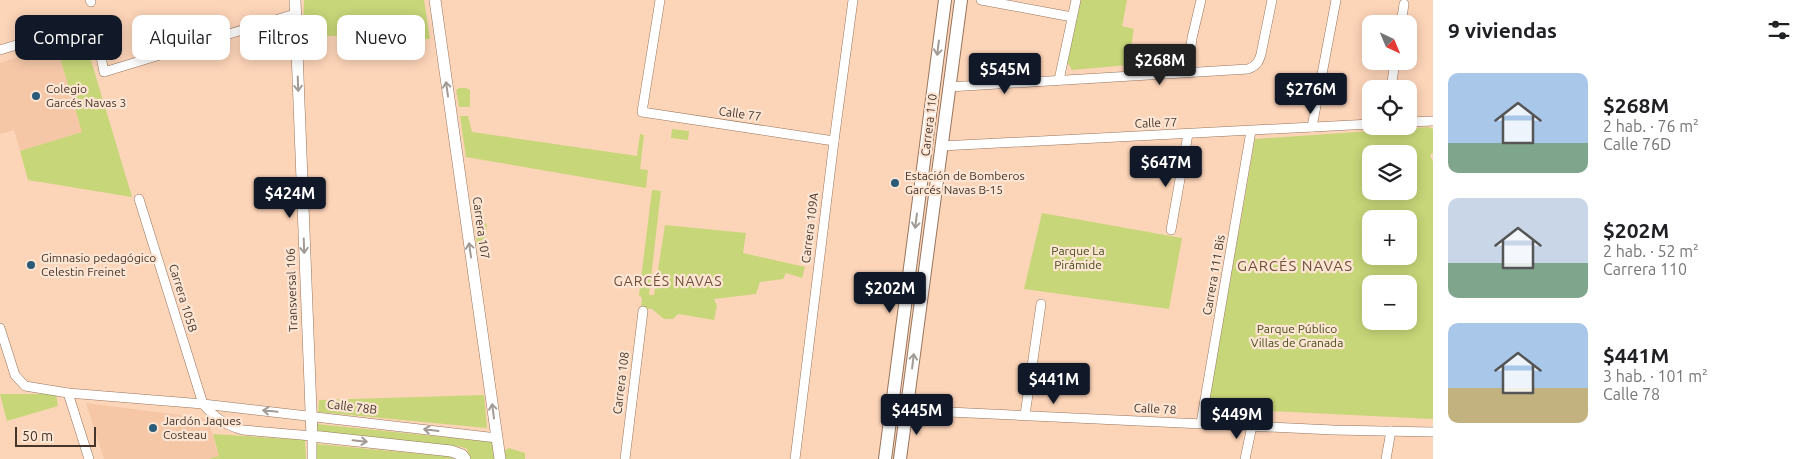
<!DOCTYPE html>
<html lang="es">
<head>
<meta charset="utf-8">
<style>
	body { margin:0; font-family:Ubuntu,sans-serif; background:#f2f2f2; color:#202124; height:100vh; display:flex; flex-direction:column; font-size:19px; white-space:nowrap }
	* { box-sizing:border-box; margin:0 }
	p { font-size:16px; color:#757577 }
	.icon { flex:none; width:28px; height:28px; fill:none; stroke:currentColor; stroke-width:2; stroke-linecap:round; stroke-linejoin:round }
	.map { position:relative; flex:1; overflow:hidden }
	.sheet { display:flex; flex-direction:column; background:#fff; width:375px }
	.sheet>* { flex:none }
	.banner { position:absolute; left:15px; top:15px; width:475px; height:45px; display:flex; gap:10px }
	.needle { width:32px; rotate:136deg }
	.controls { position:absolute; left:1362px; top:15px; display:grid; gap:10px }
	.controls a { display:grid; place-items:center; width:55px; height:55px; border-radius:10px; background:#fff; box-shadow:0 2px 12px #0003; font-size:25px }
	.scale { position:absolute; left:15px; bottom:12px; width:81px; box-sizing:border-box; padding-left:5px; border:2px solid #45352a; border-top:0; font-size:14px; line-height:18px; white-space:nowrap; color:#45352a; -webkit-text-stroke:4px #fde5d4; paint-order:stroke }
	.price { position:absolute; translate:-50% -42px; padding:0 11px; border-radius:5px; background:#111827; color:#fff; font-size:16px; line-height:32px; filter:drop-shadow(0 1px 2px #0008) }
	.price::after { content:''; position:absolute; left:50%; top:30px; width:15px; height:11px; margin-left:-8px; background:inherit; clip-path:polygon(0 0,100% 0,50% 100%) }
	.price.selected { background:#222; color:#fff }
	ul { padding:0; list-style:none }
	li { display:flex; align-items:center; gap:15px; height:125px; padding:0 15px }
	li span { display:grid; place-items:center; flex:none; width:140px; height:100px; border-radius:10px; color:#555 }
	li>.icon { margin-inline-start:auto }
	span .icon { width:60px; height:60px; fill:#fffc; stroke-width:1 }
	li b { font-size:21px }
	h2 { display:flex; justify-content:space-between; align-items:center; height:60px; padding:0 15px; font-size:21px }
	.chip { padding:0 18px; border-radius:10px; background:#fff; box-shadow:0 2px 12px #0003; font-size:18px; line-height:45px }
	.chip.selected { background:#111827; color:#fff }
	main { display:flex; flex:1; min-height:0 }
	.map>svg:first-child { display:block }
	.built { fill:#f5c7a7 }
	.green { fill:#c7d678; fill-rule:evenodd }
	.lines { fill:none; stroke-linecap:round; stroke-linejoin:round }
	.minor-casing { stroke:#98755c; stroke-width:10 }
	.tertiary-casing { stroke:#98755c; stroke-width:12 }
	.secondary-casing { stroke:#98755c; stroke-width:14 }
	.minor { stroke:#fff; stroke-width:9 }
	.tertiary { stroke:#fff; stroke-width:11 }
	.secondary { stroke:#fff; stroke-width:12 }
	.oneway { stroke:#a29a94 }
	.poi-dot { fill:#2a5c79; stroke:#fde5d4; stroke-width:2 }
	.labels { text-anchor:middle; stroke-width:4.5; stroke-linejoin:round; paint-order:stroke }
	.poi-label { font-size:12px; fill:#45352a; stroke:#fde5d4; text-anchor:start }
	.street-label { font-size:12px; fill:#45352a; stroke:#fde5d4 }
	.park-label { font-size:12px; fill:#464d1a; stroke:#fde5d4 }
	.neighbourhood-label { font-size:14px; letter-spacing:1px; fill:#704e36; stroke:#fde5d4 }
	.quarter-label { font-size:15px; letter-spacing:1px; fill:#704e36; stroke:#fde5d4 }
</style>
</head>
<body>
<main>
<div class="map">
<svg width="1433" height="459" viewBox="0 0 1433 459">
	<rect width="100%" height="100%" fill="#fcd4b8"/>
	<g class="built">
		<path d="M56 44 83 132 20 151 14 130 0 134V63Z"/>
		<path d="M86 403 203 418 209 423 219 456 209 459H104Z"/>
	</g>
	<g class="green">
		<path d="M304 0H424L430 39 303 35Z"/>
		<path d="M1081 0H1127L1122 26 1134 29 1128 65 1072 70 1067 62Z"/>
		<path d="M84 37 132 197 28 180 20 151 82 132 56 44Z"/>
		<path d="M459 88H466L470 90V107H459L456 90Z"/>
		<path d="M460 116H468L472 132 637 156 640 134 644 135 640 169 648 170 646 188 466 157Z"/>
		<path d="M1429 127 1433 129V153L1430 155 1433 162V419L1208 408 1255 139ZM1371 154H1409V191H1371ZM1371 219H1409V256H1371ZM1371 284H1409V321H1371Z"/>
		<path d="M672 129 689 131 688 140 671 138Z"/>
		<path d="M652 190 661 191 649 295H654L665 225 746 233 743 253 805 267 802 278 786 273 783 279 760 282 756 294 714 299 717 306 714 320 678 314 673 319H664L652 309 641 308 642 298 639 295Z"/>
		<path d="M1042 213 1182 238 1169 309 1024 289Z"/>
		<path d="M480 218 487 225 484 245H477L474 223Z"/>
		<path d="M0 394H56L58 406 7 421Z"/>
		<path d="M484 395 487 428 318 412 319 400Z"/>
		<path d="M317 424 492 442 494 459H470L467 449 462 447 317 433Z"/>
		<path d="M213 434 305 440 306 459H209L219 456Z"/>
		<path d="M317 444 454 457V459H317Z"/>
		<path d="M509 448 525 453V459H506L504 451Z"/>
	</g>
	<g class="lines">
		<g class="minor-casing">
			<g id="minor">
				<path d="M90 0 91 2"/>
				<path d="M660 0 642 112 834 141"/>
				<path d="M981 0 1072 17"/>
				<path d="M94 21 104 72 295 14"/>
				<path d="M1401 24 1404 4"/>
				<path d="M0 50 69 29 83 36 100 52"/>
				<path d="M1188 72 1192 38 1201 0"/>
				<path d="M1059 80 1076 0"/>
				<path d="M949 87 1248 69C1256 66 1259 62 1261 54L1272 0"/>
				<path d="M1391 89 1395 61"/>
				<path d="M1409 122 1433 121"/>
				<path d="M1312 127 1336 0"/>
				<path d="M941 146 1371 124"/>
				<path d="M139 199 203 404C215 418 225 425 243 430L312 436V459"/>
				<path d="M1171 230 1188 134"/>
				<path d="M0 328 15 375 25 386 68 393 203 404 497 438"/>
				<path d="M68 393 89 459"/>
				<path d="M906 410 1333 430 1433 432"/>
				<path d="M1025 415 1041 304"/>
				<path d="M1201 423 1251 131"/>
				<path d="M625 459 643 311"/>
				<path d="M795 459 834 141 853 0"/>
				<path d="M1245 459 1252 426"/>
				<path d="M1386 459 1391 431"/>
			</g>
		</g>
		<g class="tertiary-casing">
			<g id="tertiary">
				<path d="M295 0 312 436 451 451 462 455 465 459"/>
				<path d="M435 0 500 459"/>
			</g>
		</g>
		<g class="secondary-casing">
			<g id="secondary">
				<path d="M885 459 945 0"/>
				<path d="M900 459 961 0"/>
			</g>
		</g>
		<use href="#minor" class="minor"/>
		<use href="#tertiary" class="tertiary"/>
		<use href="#secondary" class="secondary"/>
	</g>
	<defs><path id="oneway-shaft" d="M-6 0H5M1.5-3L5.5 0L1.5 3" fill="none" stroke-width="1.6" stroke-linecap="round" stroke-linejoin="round" transform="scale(1.25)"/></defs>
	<g class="oneway">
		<use href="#oneway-shaft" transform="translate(938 48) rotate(97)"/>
		<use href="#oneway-shaft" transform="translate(298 84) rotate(88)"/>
		<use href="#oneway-shaft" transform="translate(447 89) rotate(-98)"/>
		<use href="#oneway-shaft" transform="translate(916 221) rotate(97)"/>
		<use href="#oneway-shaft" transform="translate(304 246) rotate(88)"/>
		<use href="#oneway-shaft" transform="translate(470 250) rotate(-98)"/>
		<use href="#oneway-shaft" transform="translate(913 361) rotate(-83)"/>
		<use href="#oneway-shaft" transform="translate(270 411) rotate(-174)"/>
		<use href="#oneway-shaft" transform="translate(493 411) rotate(-98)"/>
		<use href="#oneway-shaft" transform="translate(431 430) rotate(-173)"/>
		<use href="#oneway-shaft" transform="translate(360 441) rotate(6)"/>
	</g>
	<g class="poi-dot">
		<circle cx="36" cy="96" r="5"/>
		<circle cx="895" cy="183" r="5"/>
		<circle cx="31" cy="265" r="5"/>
		<circle cx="153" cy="428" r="5"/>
	</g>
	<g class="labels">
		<g class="poi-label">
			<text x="46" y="93">Colegio<tspan x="46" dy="14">Garcés Navas 3</tspan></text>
			<text x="905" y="180">Estación de Bomberos<tspan x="905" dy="14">Garcés Navas B-15</tspan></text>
			<text x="41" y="262">Gimnasio pedagógico<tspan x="41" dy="14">Celestin Freinet</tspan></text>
			<text x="163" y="425">Jardón Jaques<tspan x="163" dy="14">Costeau</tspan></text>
		</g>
		<g class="street-label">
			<text transform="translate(740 114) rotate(8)" y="4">Calle 77</text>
			<text transform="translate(1156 123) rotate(-2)" y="4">Calle 77</text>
			<text transform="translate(929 125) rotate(-83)" y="4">Carrera 110</text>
			<text transform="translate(481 228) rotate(82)" y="4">Carrera 107</text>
			<text transform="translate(810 228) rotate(-83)" y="4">Carrera 109A</text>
			<text transform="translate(1214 275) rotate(-80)" y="4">Carrera 111 Bis</text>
			<text transform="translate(292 290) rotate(-92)" y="4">Transversal 106</text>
			<text transform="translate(183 298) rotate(73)" y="4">Carrera 105B</text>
			<text transform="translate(621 383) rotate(-83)" y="4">Carrera 108</text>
			<text transform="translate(352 407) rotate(7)" y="4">Calle 78B</text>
			<text transform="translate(1155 409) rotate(3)" y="4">Calle 78</text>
		</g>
		<g class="park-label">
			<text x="1078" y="255">Parque La<tspan x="1078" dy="14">Pirámide</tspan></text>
			<text x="1297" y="333">Parque Público<tspan x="1297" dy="14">Villas de Granada</tspan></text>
		</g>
		<g class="neighbourhood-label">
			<text x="668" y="286">GARCÉS NAVAS</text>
		</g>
		<g class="quarter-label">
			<text x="1295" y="271">GARCÉS NAVAS</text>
		</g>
	</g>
</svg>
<div class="controls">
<a><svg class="needle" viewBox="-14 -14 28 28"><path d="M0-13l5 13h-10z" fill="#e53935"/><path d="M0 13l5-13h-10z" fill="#757577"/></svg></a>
<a><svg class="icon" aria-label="locate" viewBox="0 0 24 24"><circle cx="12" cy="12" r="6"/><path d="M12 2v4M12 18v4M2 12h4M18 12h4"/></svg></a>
<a><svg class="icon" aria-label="layers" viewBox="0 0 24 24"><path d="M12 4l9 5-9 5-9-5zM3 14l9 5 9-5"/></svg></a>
<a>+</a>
<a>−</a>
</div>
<div class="scale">50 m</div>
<b class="price selected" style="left:1160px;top:86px">$268M</b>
<b class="price" style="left:1005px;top:95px">$545M</b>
<b class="price" style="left:1311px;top:115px">$276M</b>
<b class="price" style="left:1166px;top:188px">$647M</b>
<b class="price" style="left:290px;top:219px">$424M</b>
<b class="price" style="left:890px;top:314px">$202M</b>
<b class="price" style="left:1054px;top:405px">$441M</b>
<b class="price" style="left:917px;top:436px">$445M</b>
<b class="price" style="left:1237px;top:440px">$449M</b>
<div class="banner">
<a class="chip selected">Comprar</a>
<a class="chip">Alquilar</a>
<a class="chip">Filtros</a>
<a class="chip">Nuevo</a>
</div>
</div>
<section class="sheet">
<h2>9 viviendas<svg class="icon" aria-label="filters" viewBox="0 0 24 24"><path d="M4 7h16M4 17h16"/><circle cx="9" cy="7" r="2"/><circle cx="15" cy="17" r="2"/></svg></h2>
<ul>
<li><span style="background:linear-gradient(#a9c7e8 70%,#7fa58c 0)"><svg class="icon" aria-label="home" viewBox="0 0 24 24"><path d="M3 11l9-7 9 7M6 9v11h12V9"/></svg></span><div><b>$268M</b><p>2 hab. · 76 m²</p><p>Calle 76D</p></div></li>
<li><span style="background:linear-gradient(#c9d6e8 65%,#7fa58c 0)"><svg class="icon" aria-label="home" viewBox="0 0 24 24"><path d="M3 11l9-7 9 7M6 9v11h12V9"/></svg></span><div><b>$202M</b><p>2 hab. · 52 m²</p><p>Carrera 110</p></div></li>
<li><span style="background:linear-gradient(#a9c7e8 65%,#c2b280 0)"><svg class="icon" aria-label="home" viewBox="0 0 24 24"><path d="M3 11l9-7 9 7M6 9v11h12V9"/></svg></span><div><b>$441M</b><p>3 hab. · 101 m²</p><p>Calle 78</p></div></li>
</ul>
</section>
</main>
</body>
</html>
